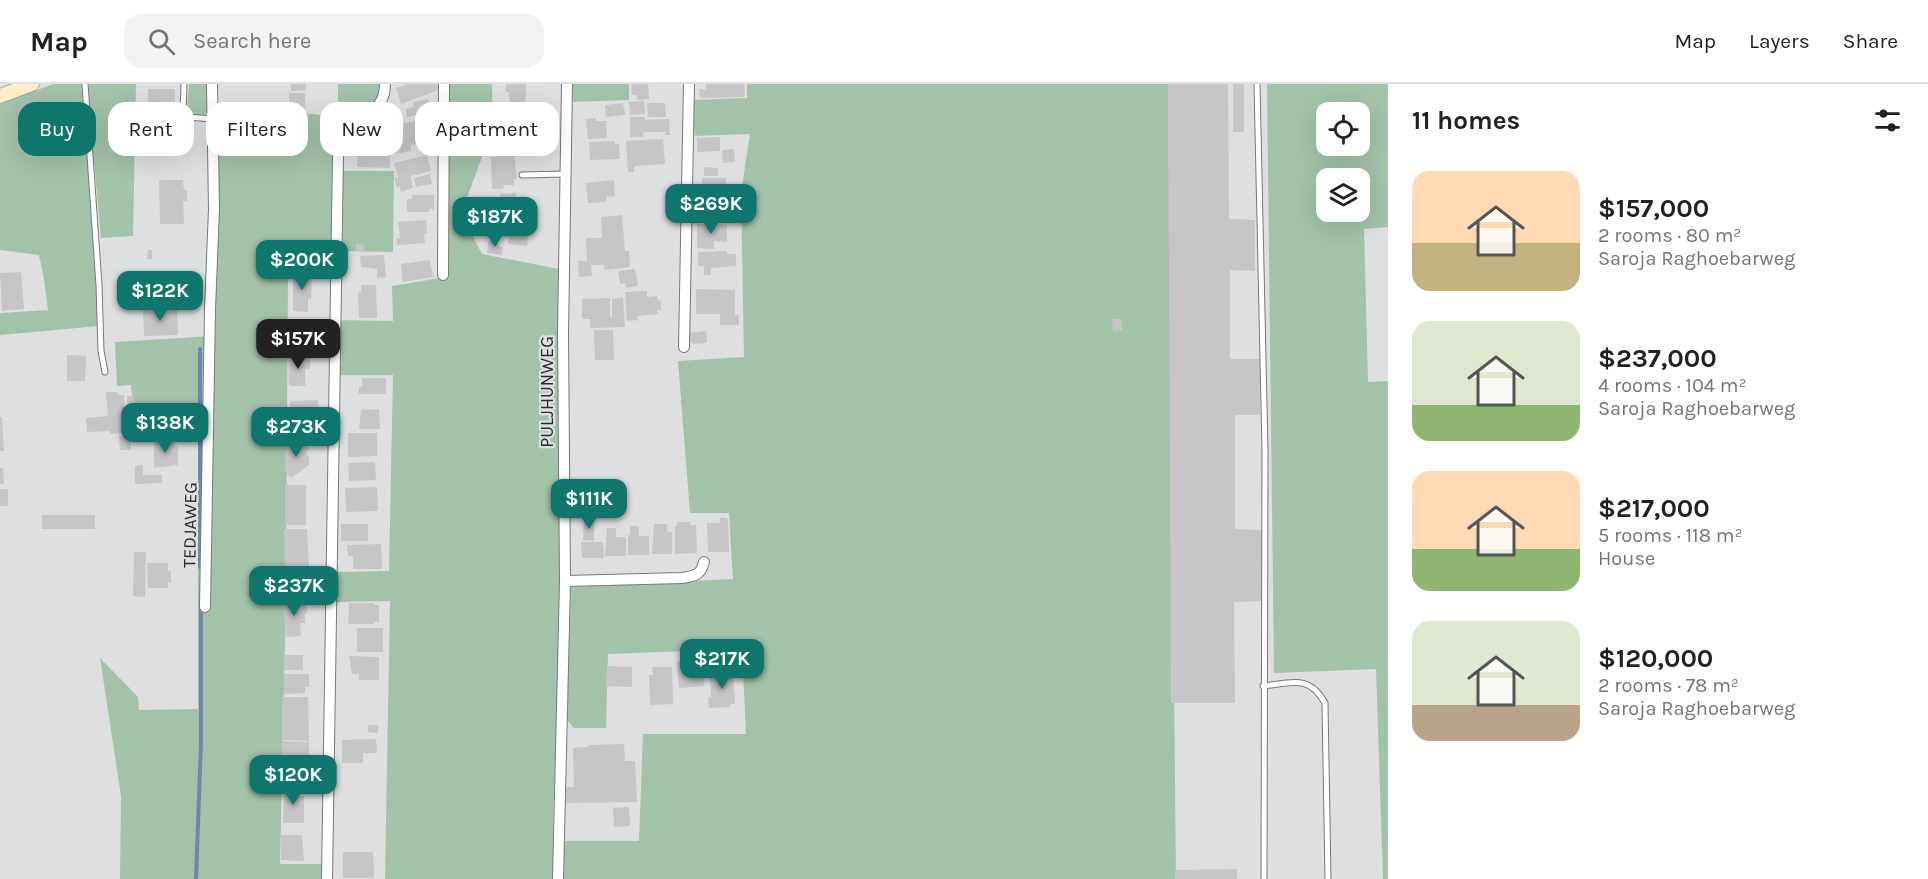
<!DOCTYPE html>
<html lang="en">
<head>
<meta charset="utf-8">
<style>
	body { margin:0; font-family:Karla,sans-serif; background:#f2f2f2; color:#202124; height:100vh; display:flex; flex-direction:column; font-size:22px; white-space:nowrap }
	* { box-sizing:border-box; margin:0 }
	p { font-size:20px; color:#757577 }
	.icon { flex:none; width:33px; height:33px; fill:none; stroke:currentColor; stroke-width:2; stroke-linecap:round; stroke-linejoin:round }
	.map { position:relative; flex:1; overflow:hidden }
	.drawer { display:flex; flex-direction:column; background:#fff; width:540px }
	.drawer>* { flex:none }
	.guide { position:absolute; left:18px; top:18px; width:570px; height:54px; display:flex; gap:12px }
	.tools { position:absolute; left:1316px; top:18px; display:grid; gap:12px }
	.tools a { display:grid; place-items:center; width:54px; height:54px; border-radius:12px; background:#fff; box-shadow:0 6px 24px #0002; font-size:30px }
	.price { position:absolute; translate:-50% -51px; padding:0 14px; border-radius:12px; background:#0f766e; color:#fff; font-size:20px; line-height:39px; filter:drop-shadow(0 2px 3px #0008) }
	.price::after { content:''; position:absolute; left:50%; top:36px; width:18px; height:14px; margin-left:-9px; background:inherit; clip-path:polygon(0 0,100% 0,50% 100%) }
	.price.selected { background:#222; color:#fff }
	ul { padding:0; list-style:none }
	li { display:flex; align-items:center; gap:18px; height:150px; padding:0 24px }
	li span { display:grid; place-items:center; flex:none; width:168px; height:120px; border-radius:18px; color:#555 }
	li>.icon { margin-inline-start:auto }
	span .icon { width:72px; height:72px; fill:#fffc; stroke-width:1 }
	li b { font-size:26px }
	h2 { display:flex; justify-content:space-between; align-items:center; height:72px; padding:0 24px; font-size:26px }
	.pill { padding:0 21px; border-radius:18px; background:#fff; box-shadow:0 6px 24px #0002; font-size:21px; line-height:54px }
	.pill.selected { background:#0f766e; color:#fff }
	header { display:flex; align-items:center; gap:36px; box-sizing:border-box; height:84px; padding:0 30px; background:#fff; border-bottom:2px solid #e0e0e0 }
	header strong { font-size:28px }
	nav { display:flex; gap:33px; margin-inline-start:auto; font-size:21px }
	.search { width:420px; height:54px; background:#f2f2f2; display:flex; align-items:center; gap:15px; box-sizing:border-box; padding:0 21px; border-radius:18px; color:#757577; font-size:22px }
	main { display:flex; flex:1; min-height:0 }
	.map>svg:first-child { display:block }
	.green { fill:#a3c2aa; fill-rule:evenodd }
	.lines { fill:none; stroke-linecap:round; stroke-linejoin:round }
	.stream { stroke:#6d87af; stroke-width:4 }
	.building { fill:#c7c5c7 }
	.lane-casing { stroke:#79797c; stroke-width:7 }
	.street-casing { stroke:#79797c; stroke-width:12 }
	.secondary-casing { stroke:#79797c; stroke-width:15 }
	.lane { stroke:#fff; stroke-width:5 }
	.street { stroke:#fff; stroke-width:10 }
	.secondary { stroke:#fec; stroke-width:14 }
	.labels { text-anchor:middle; stroke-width:4.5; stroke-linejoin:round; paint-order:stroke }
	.street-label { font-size:18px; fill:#292a2b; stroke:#dedfe1 }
</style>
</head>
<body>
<header>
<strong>Map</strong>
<div class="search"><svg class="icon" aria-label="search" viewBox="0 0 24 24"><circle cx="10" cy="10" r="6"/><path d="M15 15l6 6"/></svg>Search here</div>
<nav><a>Map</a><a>Layers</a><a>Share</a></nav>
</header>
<main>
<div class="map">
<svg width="1388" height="795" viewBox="0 0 1388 795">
	<rect width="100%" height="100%" fill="#dedfe1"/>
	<g class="green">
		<path d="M53 0H82L99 242 0 251V229L48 226 44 195 39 171 0 166V20Z"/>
		<path d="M87 0H136L133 152 101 154Z"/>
		<path d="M189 0H209L208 29 206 31 192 30 187 24Z"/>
		<path d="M338 0H381C377 29 360 22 344 39 337 45 335 55 332 64L331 184H288L286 512 280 780H322V795H120L121 712 100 574 138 613 139 626 198 625V467H203V343L135 346 131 301 117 302 115 258 213 252 218 42 223 29 235 23 334 32 338 24Z"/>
		<path d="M447 0H492L493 43 461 130 482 170 559 185 560 516 553 739V795H385L390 517 337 518 336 488 389 487 393 291H339L338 236 393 237 392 202 446 193Z"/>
		<path d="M573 0H629V16L573 18Z"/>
		<path d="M747 0H1168L1176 795H561L562 757H639L643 650H746L742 565 608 570 606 644H574L566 635 571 503 733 495 729 429H690L678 277 744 273 741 109 750 50 695 52 692 16 747 14Z"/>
		<path d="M1267 0H1388V143L1364 145 1368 298 1388 297V795H1383L1376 585 1274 589ZM1326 28H1359V62H1326ZM1326 94H1359V128H1326Z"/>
		<path d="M343 87H394L393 168 343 167Z"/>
	</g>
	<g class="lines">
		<g class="stream">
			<path d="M200 265V483"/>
			<path d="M196 795 201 658V523"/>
		</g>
	</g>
	<g class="building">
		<path d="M291 0H306V6L291 7Z"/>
		<path d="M408 0H438V6L401 20 396 4Z"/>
		<path d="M506 0H526L525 29H530V35H525V38L510 39V43L496 44 494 31 506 30V24H510L509 8H506Z"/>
		<path d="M631 0H648L649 15 637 16V11H632Z"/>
		<path d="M706 0H744L745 13 700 14 699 5H706Z"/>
		<path d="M1168 0H1228L1229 135 1255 136V187L1230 186V275H1260V331H1235V445L1262 446 1263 517 1234 518 1235 619H1171Z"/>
		<rect x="1233" y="0" width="11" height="48"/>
		<path d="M148 5H175V43L187 44V63H137V38H142L141 24H148Z"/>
		<rect x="289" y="9" width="16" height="18"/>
		<path d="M428 15 431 28 407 33 406 25 414 23 413 18Z"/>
		<path d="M644 17 645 30 630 31 629 18Z"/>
		<path d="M623 19 625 31 606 33 605 21Z"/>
		<path d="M647 19H665L666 33H648Z"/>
		<path d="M630 33H645V36L669 35 670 51H665V48H643V53H630Z"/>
		<path d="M596 34V37H606L607 54 588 55 586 35Z"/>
		<path d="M430 35 432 47 421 48 423 59 411 61V67L394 70V44L404 43V39Z"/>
		<path d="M378 46 391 47 390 84 357 83 358 54 365 48 374 49 380 56Z"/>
		<path d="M720 53V67L697 68V54Z"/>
		<path d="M548 54 549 69 532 70 531 55Z"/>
		<path d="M663 55 665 80 634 82V88H628L626 57Z"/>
		<path d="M615 57V60H619L620 75 590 76 589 58Z"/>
		<path d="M734 65 735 78 723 79 722 66Z"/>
		<path d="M514 68 517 95H514V101H503L504 104 492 105 491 73H499L498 69Z"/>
		<path d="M427 71 431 87 411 92 413 104 401 108 400 103 397 104 394 94 398 93 394 79Z"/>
		<path d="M704 83 718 84V92H704Z"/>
		<path d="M430 90 432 100 416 103 414 94Z"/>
		<path d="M702 94H726V103H721V107H702Z"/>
		<path d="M159 96H183L184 106H187V117H183L184 140H160Z"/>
		<path d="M614 96 615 112 606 113 607 118 588 119 586 99Z"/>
		<path d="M516 109 517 117 501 118 500 110Z"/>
		<path d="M412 111H434V125H429V128H407V115H412Z"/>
		<path d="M512 127 523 129 522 136 535 138 534 146 529 145 527 162 508 160 509 153H505L507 138 511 139Z"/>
		<path d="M622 131 625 167H629L630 183 604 186V181H591L592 192 579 193 578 177H587L586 154H602L601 133Z"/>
		<path d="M426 136 427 150H424L425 159 397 161V154H400L398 138Z"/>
		<path d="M697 140 727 141V158L714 157V165L697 164Z"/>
		<path d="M489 156 498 157V162L503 163 502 171 487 169Z"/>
		<path d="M356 160 364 161V168L356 167Z"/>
		<path d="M148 166H152V175H147Z"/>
		<path d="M727 167V170H736V182L711 184V191H704V182H698V168Z"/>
		<path d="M384 171 386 193 377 194V185L361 183 360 172Z"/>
		<path d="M430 176 433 193 403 198 401 180Z"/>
		<path d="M635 185 638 202 626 204 625 199 620 200 618 187Z"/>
		<path d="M293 187 312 188 311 215 308 214V228L293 227Z"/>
		<path d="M21 188 24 225 2 227 0 189Z"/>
		<path d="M361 201H376L377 234H359L358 209 361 208Z"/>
		<path d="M696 205 735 206V231H739V241H720V230H696Z"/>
		<path d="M647 207V213L658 212V217L661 216V226H657L658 230 637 232 638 236 627 237 625 208Z"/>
		<path d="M610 214V233H612V215L623 214 625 243 590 244V235H582V215Z"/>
		<path d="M177 224 178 251 144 252 143 225Z"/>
		<path d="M1112 235H1121L1122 246 1113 247Z"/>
		<path d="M594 246H613L614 276H595Z"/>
		<path d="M706 247 707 259 693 260 692 258H690L689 249Z"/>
		<path d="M67 271 86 272 85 297H67Z"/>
		<path d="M310 272V285H305V302H289L288 273Z"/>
		<path d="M362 294H386V310H359V303H362Z"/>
		<path d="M106 308H117L118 311H124L125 332H130V340L124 341 125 349 110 350V347L87 348 86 334 108 332Z"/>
		<path d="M127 312H134L135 334H132L131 329H128Z"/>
		<path d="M318 316 319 352H290V317Z"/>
		<path d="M379 325 380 345H359L361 326Z"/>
		<path d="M0 333H2L4 367H0Z"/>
		<path d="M348 349H377V372L348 373Z"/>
		<path d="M130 351 131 366H120L119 352Z"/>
		<path d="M154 356H175V363H178V381L154 384Z"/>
		<path d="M293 356 297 357 300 360 304 357 310 364 306 368 309 373V381L291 394 285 387 286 366 284 364Z"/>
		<path d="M375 378 376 396 349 397 348 379Z"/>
		<path d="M143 381V391H162V399L135 400V382Z"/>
		<path d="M0 384H3L4 400H0Z"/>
		<rect x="285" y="401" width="21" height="40"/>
		<path d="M377 403 378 427 346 428 345 404Z"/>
		<rect x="0" y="405" width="8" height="17"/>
		<rect x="42" y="431" width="53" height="14"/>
		<path d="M720 434H727L728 438 729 468H708L707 439H720Z"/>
		<path d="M584 435H594V457L583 456Z"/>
		<path d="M677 438H690V441H696L697 469 675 470V442H677Z"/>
		<rect x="341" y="440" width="27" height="17"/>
		<path d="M654 440H667V448H672V470H652Z"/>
		<path d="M630 442H639V452H649V471H628V451H630Z"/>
		<path d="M607 444H616V453H626V472H605Z"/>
		<path d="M284 445H307L309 482H285Z"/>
		<path d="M581 458H603L604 474H582Z"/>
		<path d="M381 460 382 485H353V472H348L347 461Z"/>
		<path d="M134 468H146L145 513 133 512Z"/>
		<path d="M147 479H168V487H171V499L168 498V504H148Z"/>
		<path d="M283 517H307V530H305V539H300L301 552 286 553Z"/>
		<path d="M349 519H374V521H379V538H374V540H348Z"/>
		<rect x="357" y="544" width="26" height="24"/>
		<rect x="284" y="571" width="19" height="15"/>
		<path d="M349 572 379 573V596H359V590H352Z"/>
		<path d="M702 576 704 602 679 604 677 578Z"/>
		<path d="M607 582 632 583V603L606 602Z"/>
		<path d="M652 583H672L673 620 650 621 649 591H653Z"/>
		<path d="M733 587 735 620H730V623L709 624 708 613H711L710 588Z"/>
		<path d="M284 590H309V603H305V609L284 610Z"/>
		<path d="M282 613H308L309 657 282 656Z"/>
		<path d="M368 641H378V649L368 648Z"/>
		<path d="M376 655 377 669H363V679H342V656Z"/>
		<path d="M282 657 309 658 308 697 280 696Z"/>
		<path d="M624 660 625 677H635L637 718 566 719V703H574L573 664 588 663V661Z"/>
		<path d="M284 698H293V712H304V739H283Z"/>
		<path d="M629 723 630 742 614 743 613 724Z"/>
		<path d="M281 751H302L304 777 281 776Z"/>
		<path d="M343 768H373L374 794H343Z"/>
		<path d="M1237 785V795H1175V786Z"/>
	</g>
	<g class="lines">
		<g class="lane-casing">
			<g id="lane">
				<path d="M85 0 99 201 101 267 105 288"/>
				<path d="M184 0 183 28 188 33 212 35"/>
				<path d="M1257 0 1265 366 1264 795"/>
				<path d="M522 91 565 90"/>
				<path d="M1263 602C1291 599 1309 590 1325 619L1328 795"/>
			</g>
		</g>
		<g class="street-casing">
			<g id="street">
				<path d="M443 191 444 0"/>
				<path d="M684 263 689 0"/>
				<path d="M565 497 682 494C695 492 701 491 704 478"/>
				<path d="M205 523 210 225 214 125 212 0"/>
				<path d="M327 795 338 70C339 60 341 52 348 44 362 26 385 30 385 0"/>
				<path d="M558 795 565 497 563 249 567 0"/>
			</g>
		</g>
		<g class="secondary-casing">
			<path id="secondary" d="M0 12 32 0"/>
		</g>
		<use href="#lane" class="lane"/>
		<use href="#street" class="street"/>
		<use href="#secondary" class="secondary"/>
	</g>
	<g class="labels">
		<g class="street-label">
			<text transform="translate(547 308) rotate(-90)" y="6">PULJHUNWEG</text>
			<text transform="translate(190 441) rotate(-89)" y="6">TEDJAWEG</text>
		</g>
	</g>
</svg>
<div class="tools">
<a><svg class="icon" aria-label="locate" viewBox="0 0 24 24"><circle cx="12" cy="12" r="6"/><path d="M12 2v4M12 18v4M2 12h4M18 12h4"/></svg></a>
<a><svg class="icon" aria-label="layers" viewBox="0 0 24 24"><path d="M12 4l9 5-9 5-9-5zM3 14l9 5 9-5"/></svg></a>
</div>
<b class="price" style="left:711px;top:151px">$269K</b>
<b class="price" style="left:495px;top:164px">$187K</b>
<b class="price" style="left:302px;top:207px">$200K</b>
<b class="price" style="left:160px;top:238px">$122K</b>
<b class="price selected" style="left:298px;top:286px">$157K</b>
<b class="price" style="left:165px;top:370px">$138K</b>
<b class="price" style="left:296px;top:374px">$273K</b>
<b class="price" style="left:589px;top:446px">$111K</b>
<b class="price" style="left:294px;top:533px">$237K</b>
<b class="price" style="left:722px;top:606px">$217K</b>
<b class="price" style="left:293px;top:722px">$120K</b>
<div class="guide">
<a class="pill selected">Buy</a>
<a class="pill">Rent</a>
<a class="pill">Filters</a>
<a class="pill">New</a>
<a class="pill">Apartment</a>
</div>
</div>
<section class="drawer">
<h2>11 homes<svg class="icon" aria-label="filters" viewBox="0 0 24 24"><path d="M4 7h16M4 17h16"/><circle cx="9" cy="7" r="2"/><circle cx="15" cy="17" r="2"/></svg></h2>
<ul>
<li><span style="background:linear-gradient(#ffd9b3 60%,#c2b280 0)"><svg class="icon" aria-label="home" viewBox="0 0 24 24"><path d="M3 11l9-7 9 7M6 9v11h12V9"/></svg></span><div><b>$157,000</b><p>2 rooms · 80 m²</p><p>Saroja Raghoebarweg</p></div></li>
<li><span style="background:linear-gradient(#dfe7d0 70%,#8fb573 0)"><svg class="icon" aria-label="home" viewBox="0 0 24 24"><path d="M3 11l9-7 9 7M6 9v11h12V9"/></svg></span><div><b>$237,000</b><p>4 rooms · 104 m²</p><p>Saroja Raghoebarweg</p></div></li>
<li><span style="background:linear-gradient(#ffd9b3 65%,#8fb573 0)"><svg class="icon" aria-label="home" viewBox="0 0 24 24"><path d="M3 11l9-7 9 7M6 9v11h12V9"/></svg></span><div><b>$217,000</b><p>5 rooms · 118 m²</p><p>House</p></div></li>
<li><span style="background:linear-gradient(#dfe7d0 70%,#b9a48a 0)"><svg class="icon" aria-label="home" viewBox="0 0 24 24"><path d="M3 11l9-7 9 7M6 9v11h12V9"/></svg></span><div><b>$120,000</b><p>2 rooms · 78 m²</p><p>Saroja Raghoebarweg</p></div></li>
</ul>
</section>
</main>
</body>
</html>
